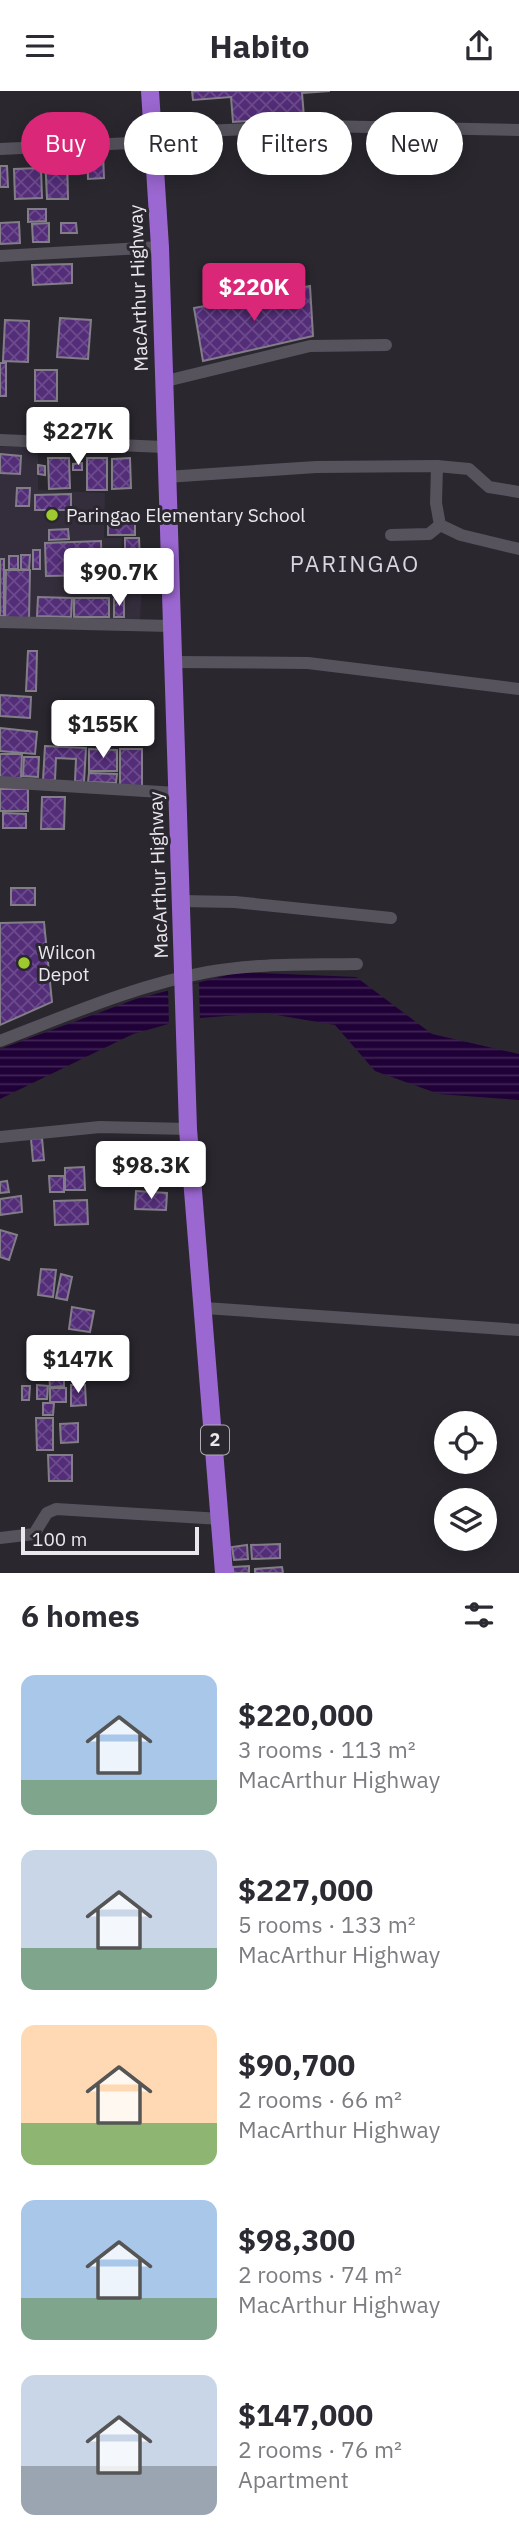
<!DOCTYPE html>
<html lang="en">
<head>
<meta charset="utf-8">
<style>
	body { margin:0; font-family:"IBM Plex Sans",sans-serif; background:#f2f2f3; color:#2b2b33; height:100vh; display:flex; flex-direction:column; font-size:26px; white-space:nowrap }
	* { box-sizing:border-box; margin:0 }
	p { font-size:23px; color:#7c7c81 }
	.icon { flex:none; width:38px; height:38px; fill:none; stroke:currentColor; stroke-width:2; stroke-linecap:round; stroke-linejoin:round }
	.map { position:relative; height:1482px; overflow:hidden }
	.side { display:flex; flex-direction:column; background:#fff; flex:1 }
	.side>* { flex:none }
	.hud { position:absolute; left:21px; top:21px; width:478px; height:63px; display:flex; gap:14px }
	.controls { position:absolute; left:434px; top:1320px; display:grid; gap:14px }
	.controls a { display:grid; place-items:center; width:63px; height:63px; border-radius:50%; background:#fff; box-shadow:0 4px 18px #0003; font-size:35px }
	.scale { position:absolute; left:21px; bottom:18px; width:178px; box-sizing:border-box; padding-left:7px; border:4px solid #eae7ed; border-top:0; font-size:19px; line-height:24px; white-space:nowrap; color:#eae7ed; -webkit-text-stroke:5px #2a272f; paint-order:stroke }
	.price { position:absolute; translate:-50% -60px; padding:0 16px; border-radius:7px; background:#fff; color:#222; font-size:23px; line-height:46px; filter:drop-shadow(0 2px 4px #0008) }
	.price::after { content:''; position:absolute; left:50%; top:42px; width:21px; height:16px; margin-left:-10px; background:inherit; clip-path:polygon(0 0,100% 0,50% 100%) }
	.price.on { background:#db2777; color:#fff }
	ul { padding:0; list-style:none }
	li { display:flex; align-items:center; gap:21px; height:175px; padding:0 21px }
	li span { display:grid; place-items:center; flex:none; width:196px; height:140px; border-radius:14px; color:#555 }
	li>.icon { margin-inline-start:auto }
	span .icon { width:84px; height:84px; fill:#fffc; stroke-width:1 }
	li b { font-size:30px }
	h2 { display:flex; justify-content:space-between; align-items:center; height:84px; padding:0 21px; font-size:30px }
	.pill { padding:0 24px; border-radius:32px; background:#fff; box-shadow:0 4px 18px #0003; font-size:24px; line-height:63px }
	.pill.on { background:#db2777; color:#fff }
	header { display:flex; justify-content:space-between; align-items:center; height:91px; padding:0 21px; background:#fff; font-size:32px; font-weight:800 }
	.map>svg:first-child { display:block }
	.built { fill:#342e3c }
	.water { fill:url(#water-rules) }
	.pier { fill:#2a272f }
	.building { fill:url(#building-cross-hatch); stroke:#827e88; stroke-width:2 }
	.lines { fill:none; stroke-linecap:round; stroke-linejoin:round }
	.minor { stroke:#57535d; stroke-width:12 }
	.highway { stroke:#9b67d1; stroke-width:18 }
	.poi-dot { fill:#9eca2f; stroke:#2a272f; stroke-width:2.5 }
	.labels { text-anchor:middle; stroke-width:6; stroke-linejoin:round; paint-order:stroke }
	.shield { fill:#2a272f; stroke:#b0adb4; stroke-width:2 }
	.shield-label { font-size:18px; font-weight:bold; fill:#eae7ed }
	.street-label { font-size:19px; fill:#eae7ed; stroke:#2a272f }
	.poi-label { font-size:19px; fill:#eae7ed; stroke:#2a272f; text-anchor:start }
	.quarter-label { font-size:23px; letter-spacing:2px; fill:#d9d4e0; stroke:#2a272f }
</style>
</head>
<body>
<header><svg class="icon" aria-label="menu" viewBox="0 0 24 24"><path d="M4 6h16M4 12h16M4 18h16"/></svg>Habito<svg class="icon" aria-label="share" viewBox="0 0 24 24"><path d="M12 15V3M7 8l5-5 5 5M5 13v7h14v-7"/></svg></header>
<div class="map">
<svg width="519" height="1482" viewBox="0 0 519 1482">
	<defs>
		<pattern id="water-rules" width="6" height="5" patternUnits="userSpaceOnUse" patternTransform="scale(1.75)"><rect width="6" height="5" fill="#1f0037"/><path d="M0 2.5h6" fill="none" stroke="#402554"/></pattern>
		<pattern id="building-cross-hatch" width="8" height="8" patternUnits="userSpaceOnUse" patternTransform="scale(1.75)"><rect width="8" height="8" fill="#532d78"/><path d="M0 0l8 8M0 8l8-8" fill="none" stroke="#6c4b8c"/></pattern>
	</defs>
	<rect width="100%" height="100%" fill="#2a272f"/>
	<path class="built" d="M0 356H38V399L105 402 104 447H122L121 471H143L140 529 0 527Z"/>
	<path class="water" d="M239 881 356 886 432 943 519 963V1009L439 1003 375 980 335 934 265 922 186 928 133 943 0 1008V958L136 908Z"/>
	<path class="pier" d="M199 892 200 930 169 936 168 896Z"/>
	<g class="building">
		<path d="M192 0H330L302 2 304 26 233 31 231 6 193 9Z"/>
		<path d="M87 61H103L104 87 88 88Z"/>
		<path d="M45 65H67L68 108H47Z"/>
		<path d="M0 75H7L8 96H0Z"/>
		<path d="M41 77 42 107 15 108 14 78Z"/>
		<path d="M28 118H46V130L28 131Z"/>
		<path d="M19 131 20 152 0 153V132Z"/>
		<path d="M49 132V151H33L32 133Z"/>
		<path d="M61 132H76L77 142H61Z"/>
		<path d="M72 173V192L33 194 32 174Z"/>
		<path d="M310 195 313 245 203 270 194 217Z"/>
		<path d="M60 227 91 229 88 268 57 266Z"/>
		<path d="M5 229 29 230 28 271 3 270Z"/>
		<rect x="0" y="272" width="6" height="33"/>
		<rect x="35" y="279" width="22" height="31"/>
		<path d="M0 363 21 365 20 383 0 382Z"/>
		<path d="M48 367H69L70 397 49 398Z"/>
		<rect x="87" y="367" width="20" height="32"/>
		<path d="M130 367 131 397 112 398V368Z"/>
		<path d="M82 372V379H73V373Z"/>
		<path d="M38 374 45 375V384L38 383Z"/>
		<path d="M17 397H30L29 415H16Z"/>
		<path d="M71 403V419H35V404Z"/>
		<rect x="108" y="429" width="27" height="15"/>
		<path d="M68 438 69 448 49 449V439Z"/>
		<path d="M125 447H139L140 468 125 469Z"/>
		<path d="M101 450 102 484 46 485 45 452Z"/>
		<rect x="33" y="459" width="7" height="19"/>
		<path d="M21 464H30L29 479 21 478Z"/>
		<rect x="9" y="465" width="9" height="13"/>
		<rect x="0" y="468" width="4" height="57"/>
		<path d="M6 479H30L29 528H5Z"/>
		<path d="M139 480V488L131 489 130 481Z"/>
		<path d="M38 506 72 507 71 526 37 525Z"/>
		<rect x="74" y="507" width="35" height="19"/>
		<rect x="114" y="508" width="10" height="18"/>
		<path d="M28 560H37L36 600H26Z"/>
		<path d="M0 604 31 606 30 627 0 625Z"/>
		<path d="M0 637 37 641 35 663 0 660Z"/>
		<path d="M45 655 86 657 84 691 75 690 76 668 56 667 55 689H43Z"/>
		<path d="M89 658 117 659V680H89Z"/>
		<rect x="120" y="658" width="22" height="37"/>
		<path d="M0 663H22L21 687H0Z"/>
		<path d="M24 666H39L38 686 23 685Z"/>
		<path d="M89 682 117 683 116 692 88 691Z"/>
		<rect x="0" y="698" width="28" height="22"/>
		<path d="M42 706H65L64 738H41Z"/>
		<path d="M3 722 26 723V737H3Z"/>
		<rect x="11" y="797" width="24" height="17"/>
		<path d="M44 831 52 911 0 934V832Z"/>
		<path d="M42 1047 44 1069 33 1070 31 1048Z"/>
		<path d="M84 1076 85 1099H65V1077Z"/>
		<path d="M49 1085H64V1101H50Z"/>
		<path d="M7 1090 9 1101 0 1102V1091Z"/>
		<path d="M136 1100 167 1102 166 1119 135 1118Z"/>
		<path d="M21 1105 22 1121 0 1124V1108Z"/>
		<path d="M87 1109 88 1133 55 1134 54 1110Z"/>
		<path d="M0 1139 17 1144 9 1169 0 1166Z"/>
		<path d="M41 1178 56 1179 53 1206 38 1204Z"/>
		<path d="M61 1183 72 1186 67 1209 56 1207Z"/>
		<path d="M72 1216 94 1220 90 1241 69 1238Z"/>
		<path d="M58 1259 60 1272 52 1273 51 1260Z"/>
		<path d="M49 1281H64V1295L50 1296Z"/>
		<path d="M37 1294 48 1295 47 1308H37Z"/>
		<path d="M71 1294H85L86 1314 71 1315Z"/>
		<path d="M22 1295H30L29 1309H22Z"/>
		<rect x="50" y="1297" width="16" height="14"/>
		<path d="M43 1312H54L53 1324H43Z"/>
		<path d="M36 1327H53V1359H37Z"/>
		<path d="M78 1332V1351L61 1352 60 1333Z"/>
		<path d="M48 1364H72V1390H49Z"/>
		<path d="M280 1453V1467L252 1468 251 1454Z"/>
		<path d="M247 1454 248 1468 234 1469 232 1456Z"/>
		<path d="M249 1475V1482H233V1476Z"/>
		<path d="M282 1476 283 1482H255V1478Z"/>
	</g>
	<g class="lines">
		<g class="minor">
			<path d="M154 42 318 35 519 39"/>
			<path d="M0 58 154 51"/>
			<path d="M0 165 160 156"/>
			<path d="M162 291 310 255 386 254"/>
			<path d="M0 349 164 356"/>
			<path d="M437 375 436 412 440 434 461 444 519 458"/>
			<path d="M166 386 316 376 437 375 469 378 489 396 519 401"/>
			<path d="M391 444 429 443 440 434"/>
			<path d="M0 531 171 535"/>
			<path d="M172 571 308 572 519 598"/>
			<path d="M0 691 177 702"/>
			<path d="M181 810 235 811 391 827"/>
			<path d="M0 950C68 924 136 894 208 881 257 872 307 874 357 873"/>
			<path d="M0 1046 100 1036 188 1038"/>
			<path d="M205 1217 519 1239"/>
			<path d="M0 1447 34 1443 47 1422 56 1418 221 1428"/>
		</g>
		<path class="highway" d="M150 0 160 156 188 1038 224 1482"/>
	</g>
	<g class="poi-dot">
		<circle cx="52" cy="424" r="7"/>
		<circle cx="24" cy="872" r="7"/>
	</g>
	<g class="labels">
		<rect class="shield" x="201" y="1334.5" width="28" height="29" rx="5"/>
		<g class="shield-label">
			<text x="215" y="1355">2</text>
		</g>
		<g class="street-label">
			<text transform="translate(138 197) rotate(-92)" y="7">MacArthur Highway</text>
			<text transform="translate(158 784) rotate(-92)" y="7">MacArthur Highway</text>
		</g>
		<g class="poi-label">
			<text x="66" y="431">Paringao Elementary School</text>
			<text x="38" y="868">Wilcon<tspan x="38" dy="22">Depot</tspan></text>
		</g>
		<g class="quarter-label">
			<text x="355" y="481">PARINGAO</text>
		</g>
	</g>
</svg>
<div class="controls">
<a><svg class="icon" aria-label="locate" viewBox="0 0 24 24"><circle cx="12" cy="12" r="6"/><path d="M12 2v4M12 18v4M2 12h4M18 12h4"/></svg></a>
<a><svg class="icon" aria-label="layers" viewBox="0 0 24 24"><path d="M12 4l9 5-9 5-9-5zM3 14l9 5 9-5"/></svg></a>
</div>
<div class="scale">100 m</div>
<b class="price on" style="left:254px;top:232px">$220K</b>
<b class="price" style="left:78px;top:376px">$227K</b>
<b class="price" style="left:119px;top:517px">$90.7K</b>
<b class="price" style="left:103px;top:669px">$155K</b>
<b class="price" style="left:151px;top:1110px">$98.3K</b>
<b class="price" style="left:78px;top:1304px">$147K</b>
<div class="hud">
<a class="pill on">Buy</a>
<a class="pill">Rent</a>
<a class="pill">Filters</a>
<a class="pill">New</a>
</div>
</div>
<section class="side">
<h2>6 homes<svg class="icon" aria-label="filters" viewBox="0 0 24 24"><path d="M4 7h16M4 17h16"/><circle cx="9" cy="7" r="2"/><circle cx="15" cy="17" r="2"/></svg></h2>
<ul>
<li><span style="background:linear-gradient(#a9c7e8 75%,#7fa58c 0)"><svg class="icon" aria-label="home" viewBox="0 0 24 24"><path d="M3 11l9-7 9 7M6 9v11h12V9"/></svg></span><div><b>$220,000</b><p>3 rooms · 113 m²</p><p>MacArthur Highway</p></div></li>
<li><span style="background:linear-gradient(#c9d6e8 70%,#7fa58c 0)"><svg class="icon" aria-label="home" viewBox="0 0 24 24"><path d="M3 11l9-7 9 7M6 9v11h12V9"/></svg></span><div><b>$227,000</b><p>5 rooms · 133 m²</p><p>MacArthur Highway</p></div></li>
<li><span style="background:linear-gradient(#ffd9b3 70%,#8fb573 0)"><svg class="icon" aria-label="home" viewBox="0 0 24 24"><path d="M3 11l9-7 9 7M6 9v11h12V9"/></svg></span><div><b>$90,700</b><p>2 rooms · 66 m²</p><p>MacArthur Highway</p></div></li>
<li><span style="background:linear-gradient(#a9c7e8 70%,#7fa58c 0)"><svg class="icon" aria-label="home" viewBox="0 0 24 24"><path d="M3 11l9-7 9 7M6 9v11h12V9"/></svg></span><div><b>$98,300</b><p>2 rooms · 74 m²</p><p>MacArthur Highway</p></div></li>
<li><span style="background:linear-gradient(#c9d6e8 65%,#9aa5b1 0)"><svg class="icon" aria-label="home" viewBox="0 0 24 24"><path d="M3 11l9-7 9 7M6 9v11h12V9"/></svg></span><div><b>$147,000</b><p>2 rooms · 76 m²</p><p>Apartment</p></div></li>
</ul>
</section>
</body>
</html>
